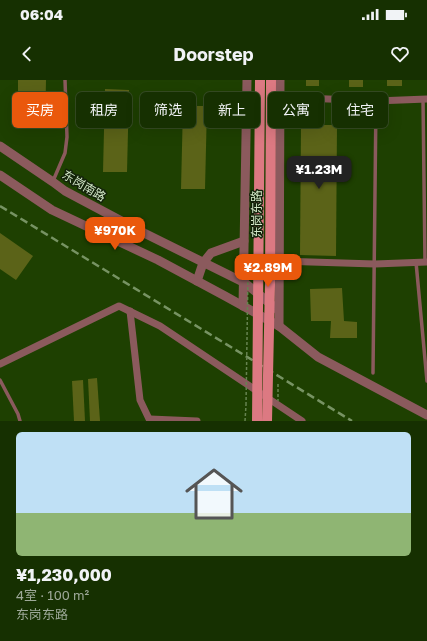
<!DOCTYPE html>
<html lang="zh">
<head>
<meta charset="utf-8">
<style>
	body { margin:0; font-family:"Golos Text","Noto Sans SC",sans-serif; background:#1f380b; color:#f1f3f6; height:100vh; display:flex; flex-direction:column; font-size:15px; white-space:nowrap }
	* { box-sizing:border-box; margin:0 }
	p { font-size:13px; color:#9ea999 }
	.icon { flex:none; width:22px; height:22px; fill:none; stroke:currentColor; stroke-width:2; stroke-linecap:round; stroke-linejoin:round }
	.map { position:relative; height:341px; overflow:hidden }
	.drawer { display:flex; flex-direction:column; background:#163001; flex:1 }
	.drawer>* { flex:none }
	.hud { position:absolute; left:12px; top:12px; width:403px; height:36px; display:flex; gap:8px }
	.price { position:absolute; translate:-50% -34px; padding:0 9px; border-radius:8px; background:#ea580c; color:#fff; font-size:13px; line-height:26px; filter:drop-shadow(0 1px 2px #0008) }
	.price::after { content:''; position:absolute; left:50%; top:24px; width:12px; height:9px; margin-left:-6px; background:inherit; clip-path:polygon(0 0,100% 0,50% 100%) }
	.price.current { background:#222; color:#fff }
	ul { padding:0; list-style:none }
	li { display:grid; align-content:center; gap:8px; height:212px; padding:0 16px }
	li+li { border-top:1px solid #354b23 }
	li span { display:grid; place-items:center; height:124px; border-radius:6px; color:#555 }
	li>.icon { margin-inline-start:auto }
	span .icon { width:72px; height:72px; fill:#fffc; stroke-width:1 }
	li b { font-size:17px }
	.tag { padding:0 14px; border-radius:6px; background:#163001; box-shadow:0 4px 16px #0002,0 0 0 1px #354b23; font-size:14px; line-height:36px }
	.tag.current { background:#ea580c; color:#fff }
	.status { display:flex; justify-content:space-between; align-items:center; height:28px; padding:0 20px; background:#163001; direction:ltr }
	.status svg { height:11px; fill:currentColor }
	header { display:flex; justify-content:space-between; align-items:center; height:52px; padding:0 16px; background:#163001; font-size:18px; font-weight:700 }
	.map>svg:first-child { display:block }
	.building { fill:#5b6318 }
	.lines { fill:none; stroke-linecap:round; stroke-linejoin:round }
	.path { stroke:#668350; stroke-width:1.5; stroke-dasharray:3 2; stroke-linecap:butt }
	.service { stroke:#8b5a5d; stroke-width:3.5 }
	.minor { stroke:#8b5a5d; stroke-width:7 }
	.tertiary { stroke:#8b5a5d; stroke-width:9 }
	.rail { stroke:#779363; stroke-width:2.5; stroke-dasharray:8 4; stroke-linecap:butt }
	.path-bridge { stroke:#668350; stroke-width:1.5; stroke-dasharray:3 2; stroke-linecap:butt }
	.primary-bridge { stroke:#dc7982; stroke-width:10 }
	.labels { text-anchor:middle; stroke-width:3; stroke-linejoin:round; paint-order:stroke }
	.street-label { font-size:12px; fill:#d3e8c8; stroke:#13220a }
</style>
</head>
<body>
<div class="status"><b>06:04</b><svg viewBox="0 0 49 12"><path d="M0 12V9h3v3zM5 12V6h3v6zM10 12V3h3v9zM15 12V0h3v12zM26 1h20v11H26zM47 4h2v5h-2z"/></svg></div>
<header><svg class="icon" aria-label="back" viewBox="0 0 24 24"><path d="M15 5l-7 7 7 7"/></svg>Doorstep<svg class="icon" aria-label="heart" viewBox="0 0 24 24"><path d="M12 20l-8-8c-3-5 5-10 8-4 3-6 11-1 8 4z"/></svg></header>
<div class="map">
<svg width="427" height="341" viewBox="0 0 427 341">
	<rect width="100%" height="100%" fill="#1e4001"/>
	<g class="building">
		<path d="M18 0H46L45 49H30V38L18 37Z"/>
		<rect x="306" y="0" width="13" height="6"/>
		<rect x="349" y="0" width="14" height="7"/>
		<rect x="387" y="0" width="15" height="6"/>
		<path d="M105 9 129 10 127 92H103Z"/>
		<path d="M183 26H207L205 109H181Z"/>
		<path d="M301 45H337L336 176 300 175Z"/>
		<path d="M0 153 33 176 16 200 0 189Z"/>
		<path d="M342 208 344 241 357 242V258H330L331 241H311L310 209Z"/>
		<path d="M97 298 100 341H90L88 299Z"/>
		<path d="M83 300 85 341H74L72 301Z"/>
	</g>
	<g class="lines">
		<path class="path" d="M245 341 246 325"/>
		<g class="service">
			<path d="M423 19 425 182"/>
			<path d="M53 101 65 73 67 57 65 0"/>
			<path d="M416 182 427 301"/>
			<path d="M373 293 376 21"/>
			<path d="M0 300 18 334 20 341"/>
		</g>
		<g class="minor">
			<path d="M280 17 376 21 427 19"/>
			<path d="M279 181 375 184 427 182"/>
			<path d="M130 231 140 320 150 341"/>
			<path d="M0 284 119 226 160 246 302 341"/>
			<path d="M150 339 197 341"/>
		</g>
		<g class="tertiary">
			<path d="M0 66 53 102 65 111 144 153 245 203 278 230"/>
			<path d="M0 95 52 130 158 180 225 216 279 246 318 277 427 335"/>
			<path d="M197 201 203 183 211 173 244 161"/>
			<path d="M243 226 247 0"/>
			<path d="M279 246 280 0"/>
		</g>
		<path class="rail" d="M0 126 352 341"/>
		<g class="path-bridge">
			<path d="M278 304V321"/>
			<path d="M246 325 248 193"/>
		</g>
		<g class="primary-bridge">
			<path d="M257 341 260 0"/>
			<path d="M267 341 270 204 271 0"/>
		</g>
	</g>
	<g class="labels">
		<g class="street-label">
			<text transform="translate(84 106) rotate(31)" y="4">东岗南路</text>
			<text transform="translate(257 134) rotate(-90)" y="4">东岗东路</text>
		</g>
	</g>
</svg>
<b class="price current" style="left:319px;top:110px">¥1.23M</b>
<b class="price" style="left:115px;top:171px">¥970K</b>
<b class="price" style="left:268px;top:208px">¥2.89M</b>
<div class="hud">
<a class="tag current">买房</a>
<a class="tag">租房</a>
<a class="tag">筛选</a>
<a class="tag">新上</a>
<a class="tag">公寓</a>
<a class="tag">住宅</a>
</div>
</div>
<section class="drawer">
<ul>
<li><span style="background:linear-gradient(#bfe0f5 65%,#8fb573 0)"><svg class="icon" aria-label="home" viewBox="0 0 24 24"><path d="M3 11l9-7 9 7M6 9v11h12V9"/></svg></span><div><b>¥1,230,000</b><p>4室 · 100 m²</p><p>东岗东路</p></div></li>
</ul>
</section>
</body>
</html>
